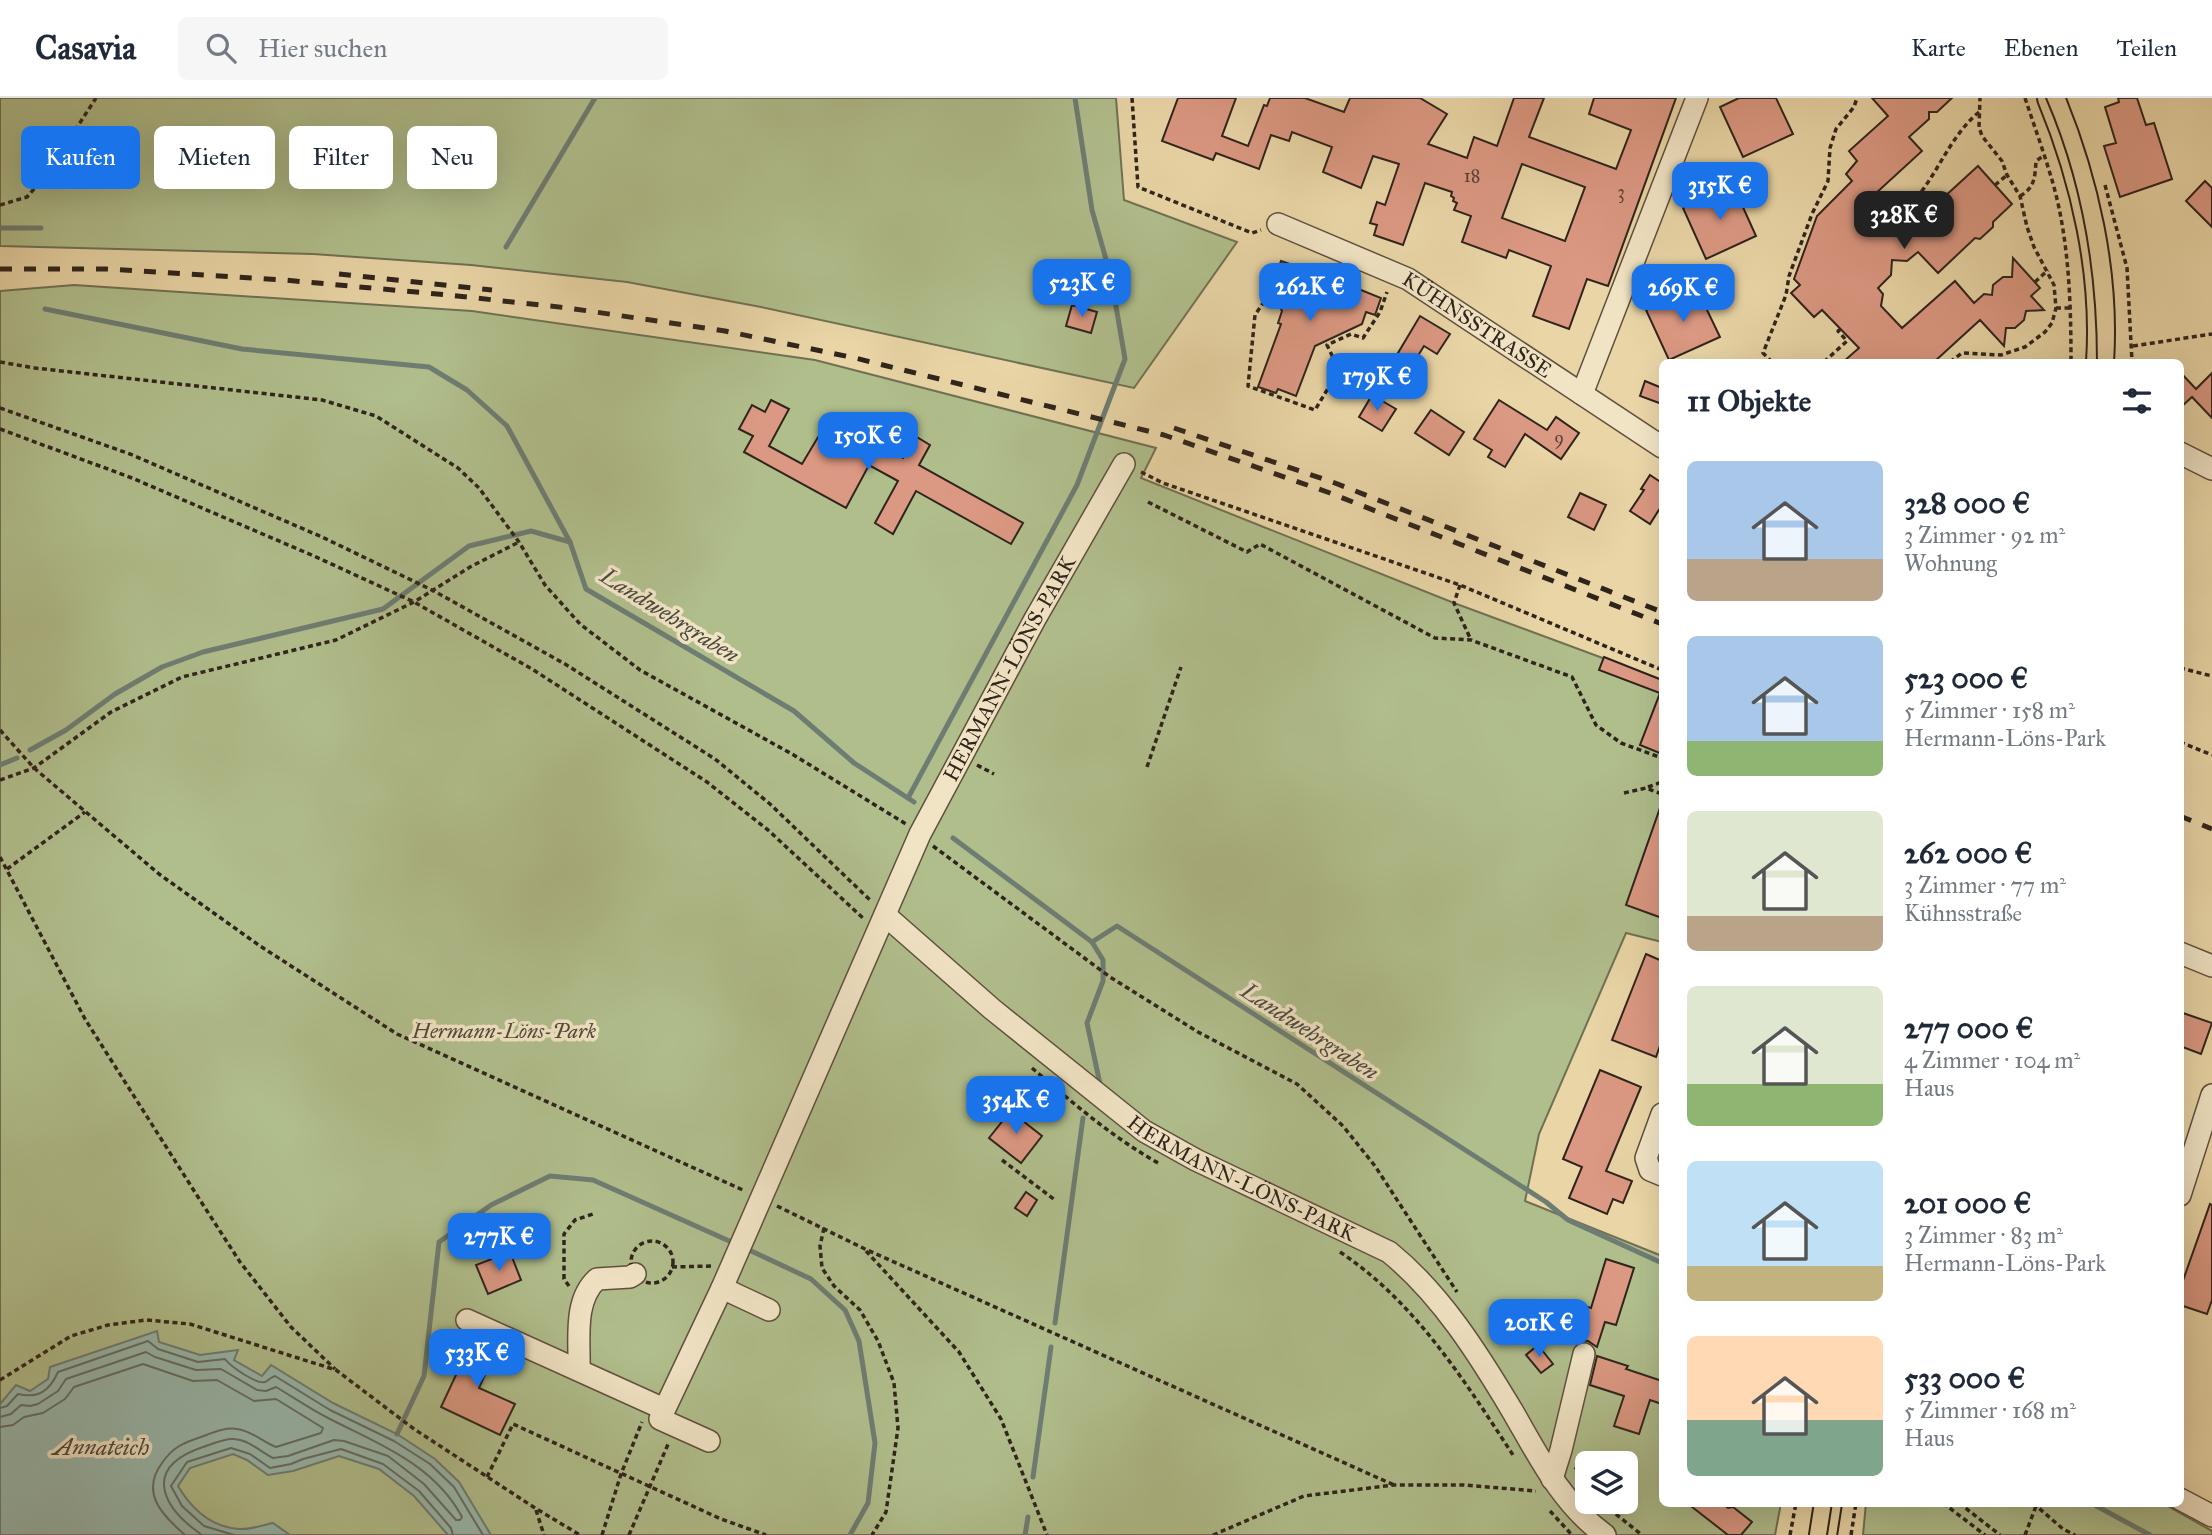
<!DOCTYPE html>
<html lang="de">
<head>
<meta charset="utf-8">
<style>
	body { margin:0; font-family:"IM FELL Great Primer",serif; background:#f6f6f7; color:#1f2937; height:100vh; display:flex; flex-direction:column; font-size:26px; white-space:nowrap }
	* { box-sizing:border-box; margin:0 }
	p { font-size:23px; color:#747a83 }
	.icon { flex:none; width:38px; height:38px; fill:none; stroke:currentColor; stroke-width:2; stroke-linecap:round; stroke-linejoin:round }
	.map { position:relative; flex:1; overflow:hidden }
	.panel { position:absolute; left:1659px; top:261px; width:525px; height:1148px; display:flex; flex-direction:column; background:#fff; border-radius:10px; box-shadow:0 7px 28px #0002 }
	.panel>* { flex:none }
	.guide { position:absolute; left:21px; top:28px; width:665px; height:63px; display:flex; gap:14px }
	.buttons { position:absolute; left:1575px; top:1353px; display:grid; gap:14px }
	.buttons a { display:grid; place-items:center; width:63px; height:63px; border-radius:10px; background:#fff; box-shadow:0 7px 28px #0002; font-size:35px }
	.price { position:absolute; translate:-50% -60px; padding:0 16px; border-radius:14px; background:#1a73e8; color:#fff; font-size:23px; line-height:46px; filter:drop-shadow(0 2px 4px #0008) }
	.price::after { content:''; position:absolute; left:50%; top:42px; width:21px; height:16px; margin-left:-10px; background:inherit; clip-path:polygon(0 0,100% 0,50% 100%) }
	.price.active { background:#222; color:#fff }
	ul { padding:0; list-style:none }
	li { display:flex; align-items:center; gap:21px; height:175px; padding:0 28px }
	li span { display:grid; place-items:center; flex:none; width:196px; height:140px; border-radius:10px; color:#555 }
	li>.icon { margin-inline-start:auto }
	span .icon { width:84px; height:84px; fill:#fffc; stroke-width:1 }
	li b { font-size:30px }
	h2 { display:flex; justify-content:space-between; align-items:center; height:84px; padding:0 28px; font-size:30px }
	.pill { padding:0 24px; border-radius:10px; background:#fff; box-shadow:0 7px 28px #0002; font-size:24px; line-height:63px }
	.pill.active { background:#1a73e8; color:#fff }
	header { display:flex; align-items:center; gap:42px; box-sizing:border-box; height:98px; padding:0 35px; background:#fff; border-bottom:2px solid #e0e1e3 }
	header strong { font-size:33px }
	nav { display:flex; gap:38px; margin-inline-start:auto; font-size:24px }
	.search { width:490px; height:63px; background:#f6f6f7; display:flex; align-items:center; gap:18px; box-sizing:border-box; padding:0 24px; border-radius:10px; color:#747a83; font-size:26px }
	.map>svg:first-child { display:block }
	.green { fill:#b0be8c; stroke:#707154; stroke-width:2; fill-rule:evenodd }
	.water { fill:#98b8ad; stroke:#6e7d73; stroke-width:2 }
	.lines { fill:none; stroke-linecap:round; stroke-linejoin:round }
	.shore { stroke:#646e64; stroke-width:2 }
	.stream { stroke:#6e7d73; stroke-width:5 }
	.building { fill:#db9882; stroke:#2f241c; stroke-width:2; fill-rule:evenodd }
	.minor-casing { stroke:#5e503e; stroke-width:24 }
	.major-casing { stroke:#2f241c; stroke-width:30 }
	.path { stroke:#2f241c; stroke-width:3.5; stroke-dasharray:5 3.5; stroke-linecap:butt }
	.minor { stroke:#f1e4c5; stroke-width:21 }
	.major { stroke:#e9d5a6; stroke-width:26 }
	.tram { stroke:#2f241c; stroke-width:2 }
	.rail { stroke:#2f241c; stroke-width:5; stroke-dasharray:12 12; stroke-linecap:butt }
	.labels { text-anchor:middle; stroke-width:7; stroke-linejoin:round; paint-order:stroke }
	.number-label { font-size:18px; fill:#5a4136 }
	.street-label { font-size:21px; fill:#2f241c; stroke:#f1e4c5 }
	.park-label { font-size:21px; font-style:italic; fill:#4f4a38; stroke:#f1e4c5 }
	.water-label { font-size:23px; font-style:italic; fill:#494940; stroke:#f1e4c5 }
</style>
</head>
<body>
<header>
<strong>Casavia</strong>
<div class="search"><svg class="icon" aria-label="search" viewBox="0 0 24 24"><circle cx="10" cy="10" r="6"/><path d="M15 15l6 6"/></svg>Hier suchen</div>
<nav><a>Karte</a><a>Ebenen</a><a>Teilen</a></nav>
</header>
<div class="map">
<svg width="2212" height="1437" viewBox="0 0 2212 1437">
	<rect width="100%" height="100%" fill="#e9d5a6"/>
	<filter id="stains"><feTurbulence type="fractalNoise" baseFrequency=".00286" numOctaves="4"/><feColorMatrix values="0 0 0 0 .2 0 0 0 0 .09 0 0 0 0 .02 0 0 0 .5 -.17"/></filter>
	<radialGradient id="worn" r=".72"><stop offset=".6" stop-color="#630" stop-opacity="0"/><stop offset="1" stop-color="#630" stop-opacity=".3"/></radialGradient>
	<g class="green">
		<path d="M0 0H1116L1124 102 1237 144 1134 290 761 209 627 184 471 167 313 156 0 148Z"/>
		<path d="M74 187 472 213 815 262 1156 350 1141 380 1454 505 1662 582V844L1626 835 1539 1036 1525 1103 1662 1158V1405H1781L1775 1437H0V193ZM1587 1365H1626V1404H1587Z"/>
		<path d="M1866 1405H2162L2212 1433V1437H1863Z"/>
	</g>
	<path class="water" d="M157 1233 159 1244 200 1257 238 1252 234 1262 262 1278 271 1267 333 1305 397 1336 435 1361 459 1384 491 1437H448L414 1398 379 1371 339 1358 293 1373 268 1377 247 1362 233 1356 190 1370 178 1388C191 1410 211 1429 239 1431 250 1432 263 1427 273 1425L290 1437H0V1306L16 1287 30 1293 48 1281 50 1269Z"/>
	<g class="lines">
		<g class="shore">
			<path d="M0 1310 7 1308 18 1296C39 1301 50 1292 58 1274L148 1243 158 1251 198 1264 225 1261C230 1268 257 1287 265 1284 269 1282 271 1279 275 1278L330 1312 394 1343 430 1366 454 1389 483 1437"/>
			<path d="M0 1319 11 1316 21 1307 30 1308 38 1306 58 1293 66 1281 146 1254 155 1259 196 1272 221 1271 257 1292 266 1293 276 1289C293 1299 310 1311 328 1320 378 1346 434 1366 462 1419L460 1422H456L424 1386 388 1358 344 1343 334 1342 288 1358 273 1360C261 1354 249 1342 234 1341 225 1340 212 1346 203 1349 143 1369 160 1408 202 1437"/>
			<path d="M0 1329 13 1327 24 1319 43 1315 65 1301 74 1289 143 1266 193 1283 217 1282 254 1303 276 1301 323 1330 321 1335 276 1349C263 1344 252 1333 237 1331 225 1329 212 1335 201 1339 183 1345 173 1349 162 1365 140 1395 162 1417 185 1437"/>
			<path d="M234 1437 204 1428 182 1408 171 1388 187 1364 231 1350 250 1356 270 1370 291 1366 303 1361 341 1351 383 1366 419 1393 451 1430 453 1437"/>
		</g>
		<g class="stream">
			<path d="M0 130H41"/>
			<path d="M506 149 595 0"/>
			<path d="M45 211 242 251 429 269 467 292 507 328 570 444"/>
			<path d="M30 652 66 632 115 596 162 569 203 554 383 511 469 448 531 433 570 444 586 491 794 613 854 665 914 704"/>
			<path d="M0 667 17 660"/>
			<path d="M908 700 1077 387 1125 261 1111 179 1092 112 1075 0"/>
			<path d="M953 740 1092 844 1117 828 1546 1104 1568 1122 1662 1165"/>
			<path d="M1092 844 1103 862V883L1087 925 1100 986"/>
			<path d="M745 1150 811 1181 845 1212 859 1243 875 1345 868 1405 850 1437"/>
			<path d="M1055 1225 1083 1020"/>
			<path d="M397 1336 424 1278 439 1144 491 1107 550 1078 593 1082 736 1146"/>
			<path d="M1033 1379 1051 1249"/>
			<path d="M2091 1405 2150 1437"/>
			<path d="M1025 1437 1028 1419"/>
		</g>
	</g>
	<g class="building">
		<path d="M1178 0H1236L1222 38 1248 48 1264 7 1267 8 1270 0H1305L1344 14 1350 0H1420L1447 16 1428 46 1467 60 1474 39 1497 48 1514 0H1544L1529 39 1616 71 1631 32 1589 16 1594 0H1676L1608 188 1587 181 1569 231 1533 218 1551 168 1509 152 1506 160 1462 144 1471 118 1454 112 1457 105 1453 103 1454 100 1451 98 1452 94 1425 85 1403 147 1374 137 1377 127 1370 125 1377 104 1385 107 1399 66 1373 58 1361 90 1323 74 1332 49 1292 34 1289 43 1271 37 1259 71 1216 55 1213 62 1162 43ZM1522 66 1585 89 1565 143 1502 120Z"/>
		<path d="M1739 0H1776L1793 36 1743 59 1720 9Z"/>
		<path d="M1872 0H1952L1937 14H1929V21L1909 39 1922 53 1875 96 1908 132 1978 68 2012 106 1993 124V129L1980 141 1975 140 1938 175 1918 154 1907 163 1892 162 1891 177 1878 190 1883 196 1881 208 1902 230 1955 183 1974 205 1984 196 1992 197 1993 187 2003 179H2012L2013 160 2040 190 2031 198 2044 212 2026 213 2024 222 2015 230H2006L2004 248 1980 222 1934 264H1843L1859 250 1822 212 1814 219 1791 195 1800 187 1794 181 1817 118 1852 83 1846 76 1857 63 1849 53 1888 18Z"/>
		<path d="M2118 0H2137L2146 27 2154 25 2172 81 2120 99 2104 48 2116 45 2105 9 2119 4Z"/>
		<path d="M2205 83 2212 90V129L2186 103Z"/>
		<path d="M1733 87 1756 138 1706 161 1683 110Z"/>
		<path d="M1281 163 1304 171V169L1381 200 1375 217 1366 214 1362 226 1315 248 1296 298 1278 291 1276 295 1258 289 1281 226 1278 225 1282 213 1275 198 1297 188 1275 180Z"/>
		<path d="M1696 189 1720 239 1669 262 1646 212Z"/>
		<path d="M1072 207 1097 214 1091 235 1066 228Z"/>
		<path d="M1420 218 1450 236 1437 256 1424 248 1414 264 1398 255Z"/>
		<path d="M2180 274 2196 291 2212 275V320L2192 299 2180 310Z"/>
		<path d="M1645 283 1662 290V306L1640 298Z"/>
		<path d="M1372 297 1396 311 1382 333 1359 319Z"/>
		<path d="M771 302 789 311 769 348 802 366 830 319 903 360 915 338 930 347 919 367 1023 425 1011 446 916 393 893 436 875 425 898 383 869 367 846 410 744 354 753 338 739 331 752 307 765 314Z"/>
		<path d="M1499 302 1547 332 1556 319 1579 335 1561 361 1525 336 1505 369 1488 359 1492 352 1474 341Z"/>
		<path d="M1431 312 1464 334 1449 357 1415 335Z"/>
		<path d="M1650 377 1662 385V407L1650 426 1630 413 1644 392 1641 391Z"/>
		<path d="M1580 395 1606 407 1594 432 1568 419Z"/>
		<path d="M1604 559 1662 582V656L1640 647 1660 595 1599 572Z"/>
		<path d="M1660 710H1662V820L1626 807Z"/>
		<path d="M1646 856 1662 863V942L1656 959 1612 942Z"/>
		<path d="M2180 914 2212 925 2201 956 2180 948Z"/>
		<path d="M1600 972 1641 989 1606 1073 1632 1083 1623 1105 1613 1101 1607 1116 1569 1100 1582 1069 1563 1061Z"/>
		<path d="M1013 1010 1025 1019 1023 1023 1042 1038 1021 1065 989 1040Z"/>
		<path d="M1026 1094 1037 1102 1027 1118 1015 1110Z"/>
		<path d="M2210 1106 2212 1107V1202L2207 1216 2180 1207V1191Z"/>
		<path d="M510 1154 521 1182 488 1196 476 1167Z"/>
		<path d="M1606 1161 1634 1170 1616 1227 1605 1224 1597 1249 1588 1243 1570 1241 1581 1207 1591 1210Z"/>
		<path d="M461 1233 497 1250 479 1290 515 1306 500 1337 441 1309 470 1247 457 1241Z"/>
		<path d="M1538 1247 1553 1266 1541 1275 1526 1257Z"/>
		<path d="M1597 1258 1628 1268 1626 1271 1662 1283V1306L1650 1302 1639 1336 1614 1328 1624 1298 1590 1287Z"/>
		<path d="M1687 1405H1722L1728 1410 1733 1409 1752 1424 1741 1437H1728Z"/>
	</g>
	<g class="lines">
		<g class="minor-casing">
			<g id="minor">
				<path id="s1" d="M1278 126 1408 181 1662 349"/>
				<path d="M1582 296 1697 0"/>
				<path d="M2180 355 2212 371"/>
				<path id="s2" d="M885 817 992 911 1144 1033 1196 1062 1389 1154C1441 1196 1479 1257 1513 1314 1539 1359 1562 1406 1605 1437"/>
				<path d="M2180 855 2212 868"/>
				<path d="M1662 1016 1646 1060 1650 1072 1662 1077"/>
				<path d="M2180 1097 2212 997"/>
				<path d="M722 1190 769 1212"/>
				<path d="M467 1222 664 1311"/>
				<path d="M579 1272C580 1242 573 1203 597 1181L630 1179 635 1176"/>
				<path id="s3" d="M709 1343 660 1321 722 1190 920 736 1035 521 1124 366"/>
				<path d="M1552 1381 1561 1352 1584 1256"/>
				<path d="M2180 1401 2212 1418"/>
			</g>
		</g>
		<g class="major-casing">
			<g id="major">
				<path d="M2051 0C2085 82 2106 176 2100 264"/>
				<path d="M1823 1437 1828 1405"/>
			</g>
		</g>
		<g class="path">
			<path d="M1132 0 1138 89 1252 135 1261 132"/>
			<path d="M2025 0C2034 27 2044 55 2052 82 2069 140 2071 204 2071 264"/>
			<path d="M1995 87 2007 77"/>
			<path d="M2105 87 2127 170 2132 264"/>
			<path d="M2020 98C2035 90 2035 78 2036 63L2043 58"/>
			<path d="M0 107 27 99 46 77 96 0"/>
			<path d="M1921 125 1907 110C1937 81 1947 41 1979 14"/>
			<path d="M2035 184 2048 172"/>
			<path d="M1274 189 1255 217 1248 288 1315 312 1339 272 1327 247 1351 236 1363 240 1380 214 1387 194"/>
			<path d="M2056 210H2071"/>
			<path d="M2133 248 2212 236"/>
			<path d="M0 264 35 270 322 302 376 318 458 370 479 390 519 444 545 487 580 526 640 572 792 656 906 726"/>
			<path d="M1772 264 1763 255 1786 197 1789 178 1812 116 1828 83 1830 50 1836 31 1854 9 1857 0"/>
			<path d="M1824 264 1847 243 1838 233 1841 231"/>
			<path d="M1950 264 1962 255 2001 257 2025 249 2045 234 2052 225 2056 210 2054 187 2034 149 2027 129 2020 98 2007 77 2002 63 1982 38 1979 29 1980 0"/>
			<path d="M0 310 130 356 322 439 434 493 565 566 715 661 770 706 871 803"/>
			<path d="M0 331 132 380 314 458 414 504 532 571 707 684 768 732 864 821"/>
			<path d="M1141 374 1163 385 1460 487 1662 572"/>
			<path d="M1148 404 1247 454 1260 446 1435 540 1471 542 1572 579 1596 627 1621 645 1662 660"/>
			<path d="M1460 487 1454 505 1471 542"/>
			<path d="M2180 570 2212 578"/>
			<path d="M0 632 34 670 159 776 260 848 397 936 745 1093"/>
			<path d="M2180 644 2212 657"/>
			<path d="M977 667 994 676"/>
			<path d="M1147 669 1181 569"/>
			<path d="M0 682 34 670 111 614 182 579 336 542 414 504 470 469 519 444"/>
			<path d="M1648 689 1662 684"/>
			<path d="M1624 695 1646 690 1662 696"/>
			<path d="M933 748 1110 879 1198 934 1297 986 1343 1028 1375 1068 1457 1194"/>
			<path d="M0 759 85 921 198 1099 240 1164 291 1229 335 1271"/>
			<path d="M7 771 85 714"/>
			<path d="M1032 970C1073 1005 1113 1040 1160 1066"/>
			<path d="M1002 1062 1055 1102"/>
			<path d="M777 1108 865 1151 1394 1387"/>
			<path d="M824 1130 820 1148 822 1170 834 1188 860 1212 878 1243 894 1285 898 1330 886 1414 872 1437"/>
			<circle cx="652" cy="1164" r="21"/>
			<path d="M866 1153 959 1254 1001 1321 1047 1437"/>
			<path d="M1340 1154C1415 1204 1464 1282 1513 1357"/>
			<path d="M672 1169 711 1168"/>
			<path d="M569 1188 564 1181V1136L575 1122 593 1116"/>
			<path d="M0 1282 71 1238 108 1227 146 1222 190 1226 336 1272 414 1331 535 1410 580 1437"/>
			<path d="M1575 1369 1587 1383"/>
			<path d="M487 1379 513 1326 721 1421 766 1437"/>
			<path d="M1604 1404 1612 1413 1642 1437"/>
			<path d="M1943 1405 1985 1437"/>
			<path d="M1959 1405 2000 1437"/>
			<path d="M2033 1405 2063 1431 2075 1437"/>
			<path d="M536 1412 544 1437"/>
			<path d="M1550 1413 1572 1437"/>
			<path d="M602 1437 621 1376 642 1324"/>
			<path d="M629 1437 669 1344"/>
			<path d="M1213 1437 1304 1398 1394 1387H1464L1536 1393"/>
			<path d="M1790 1437 1796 1405"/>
			<path d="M1851 1437 1856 1405"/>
			<path d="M2025 1437 2036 1408"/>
		</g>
		<use href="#minor" class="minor"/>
		<use href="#major" class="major"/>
		<g class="tram">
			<path d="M2046 0C2082 83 2097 174 2097 264"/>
			<path d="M1827 1437 1832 1405"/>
		</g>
		<g class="rail">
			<path d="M0 171H106L284 182 448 197 568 210 725 233 855 260 1164 337 1330 395 1662 526"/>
			<path d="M339 176 492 192"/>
			<path d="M1174 330 1335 385 1662 514"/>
			<path d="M2180 718 2212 731"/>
		</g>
	</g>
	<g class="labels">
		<g class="number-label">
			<text x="1472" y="84">18</text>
			<text x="1621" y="100">3</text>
			<text x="1559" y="346">9</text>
		</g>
		<g class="street-label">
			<text dy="7" stroke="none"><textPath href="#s1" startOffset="224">KÜHNSSTRASSE</textPath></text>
			<text dy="7" stroke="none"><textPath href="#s3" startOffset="882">HERMANN-LÖNS-PARK</textPath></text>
			<text dy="7" stroke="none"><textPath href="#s2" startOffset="446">HERMANN-LÖNS-PARK</textPath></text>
		</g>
		<g class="park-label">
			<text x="504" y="940">Hermann-Löns-Park</text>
		</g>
		<g class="water-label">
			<text transform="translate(670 517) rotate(32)" y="8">Landwehrgraben</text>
			<text transform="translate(1310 933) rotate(33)" y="8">Landwehrgraben</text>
			<text x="101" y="1357">Annateich</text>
		</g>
	</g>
	<rect width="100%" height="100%" filter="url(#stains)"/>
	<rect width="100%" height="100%" fill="url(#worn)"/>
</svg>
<div class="buttons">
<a><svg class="icon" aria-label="layers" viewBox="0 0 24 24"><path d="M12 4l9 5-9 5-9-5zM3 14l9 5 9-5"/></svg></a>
</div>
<b class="price" style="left:1720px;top:124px">315K €</b>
<b class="price active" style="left:1904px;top:153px">328K €</b>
<b class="price" style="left:1082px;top:221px">523K €</b>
<b class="price" style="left:1310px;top:225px">262K €</b>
<b class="price" style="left:1683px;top:226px">269K €</b>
<b class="price" style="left:1377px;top:315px">179K €</b>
<b class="price" style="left:868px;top:374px">150K €</b>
<b class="price" style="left:1016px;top:1038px">354K €</b>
<b class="price" style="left:499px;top:1175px">277K €</b>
<b class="price" style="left:1539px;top:1261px">201K €</b>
<b class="price" style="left:477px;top:1291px">533K €</b>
<div class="guide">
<a class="pill active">Kaufen</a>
<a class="pill">Mieten</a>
<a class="pill">Filter</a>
<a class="pill">Neu</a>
</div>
<section class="panel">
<h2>11 Objekte<svg class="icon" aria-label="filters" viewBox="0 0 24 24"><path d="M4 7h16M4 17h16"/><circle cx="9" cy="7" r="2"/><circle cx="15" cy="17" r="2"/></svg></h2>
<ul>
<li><span style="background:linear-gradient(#a9c7e8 70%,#b9a48a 0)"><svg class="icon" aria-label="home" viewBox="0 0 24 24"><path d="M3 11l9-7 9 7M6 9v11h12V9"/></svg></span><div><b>328 000 €</b><p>3 Zimmer · 92 m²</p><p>Wohnung</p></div></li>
<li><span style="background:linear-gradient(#a9c7e8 75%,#8fb573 0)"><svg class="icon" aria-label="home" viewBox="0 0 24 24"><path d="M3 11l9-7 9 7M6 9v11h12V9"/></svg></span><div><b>523 000 €</b><p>5 Zimmer · 158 m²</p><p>Hermann-Löns-Park</p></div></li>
<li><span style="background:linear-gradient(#dfe7d0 75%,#b9a48a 0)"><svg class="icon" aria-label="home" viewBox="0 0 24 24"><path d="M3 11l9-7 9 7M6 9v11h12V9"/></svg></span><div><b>262 000 €</b><p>3 Zimmer · 77 m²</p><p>Kühnsstraße</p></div></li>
<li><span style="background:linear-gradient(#dfe7d0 70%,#8fb573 0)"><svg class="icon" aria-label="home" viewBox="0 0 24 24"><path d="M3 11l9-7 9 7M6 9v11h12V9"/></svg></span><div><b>277 000 €</b><p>4 Zimmer · 104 m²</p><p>Haus</p></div></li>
<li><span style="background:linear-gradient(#bfe0f5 75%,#c2b280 0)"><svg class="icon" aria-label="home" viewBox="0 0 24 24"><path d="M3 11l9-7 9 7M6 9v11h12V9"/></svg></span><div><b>201 000 €</b><p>3 Zimmer · 83 m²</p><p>Hermann-Löns-Park</p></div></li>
<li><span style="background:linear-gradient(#ffd9b3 60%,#7fa58c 0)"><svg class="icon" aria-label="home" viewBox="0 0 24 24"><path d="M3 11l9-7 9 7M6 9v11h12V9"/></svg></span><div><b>533 000 €</b><p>5 Zimmer · 168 m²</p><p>Haus</p></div></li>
</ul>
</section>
</div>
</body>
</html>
